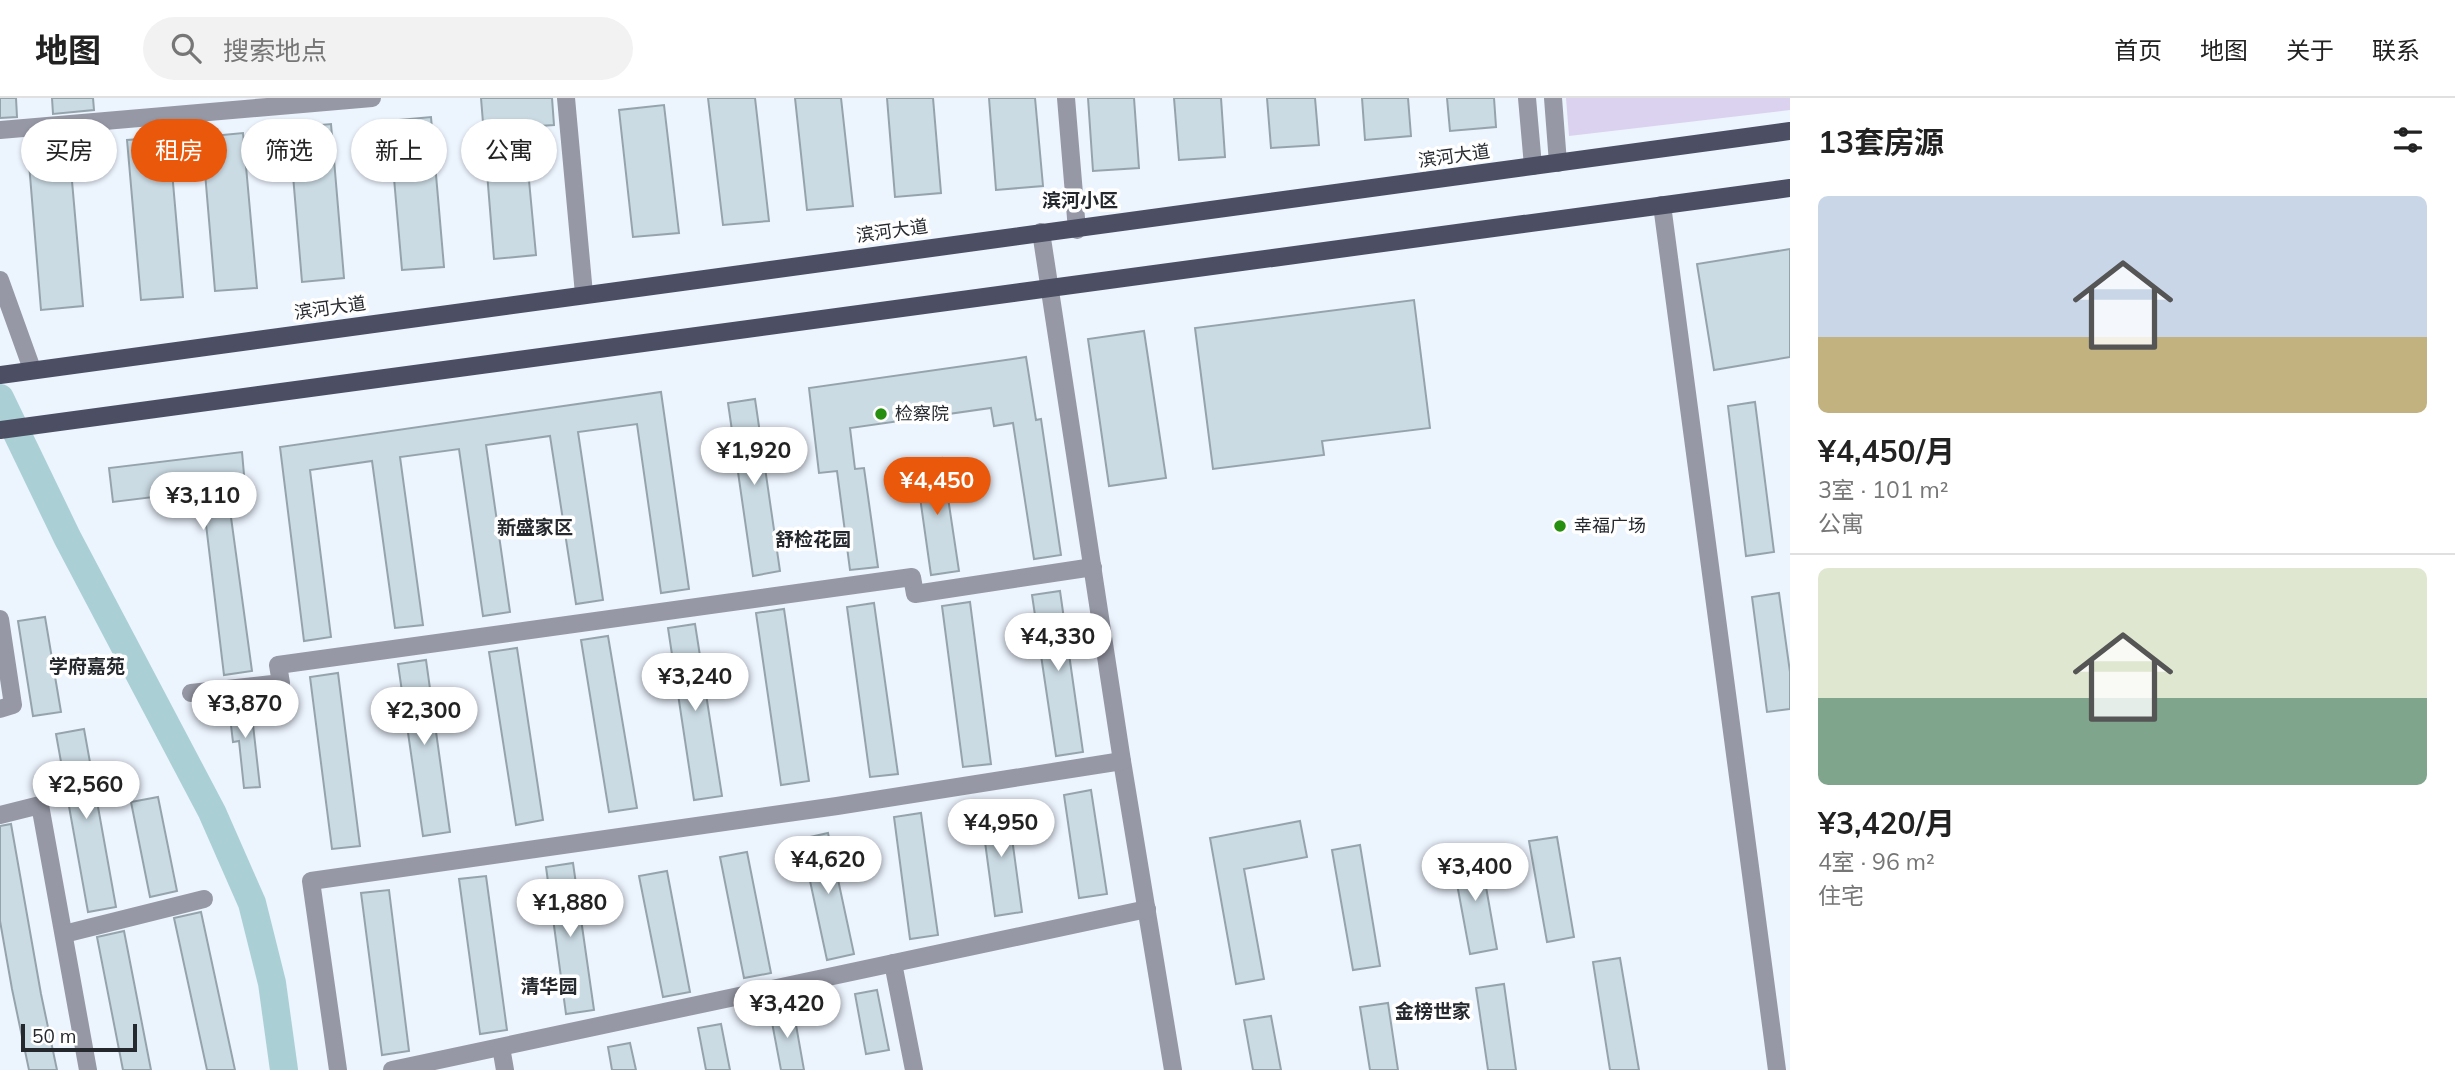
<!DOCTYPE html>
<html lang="zh">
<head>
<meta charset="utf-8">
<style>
	body { margin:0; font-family:Mulish,"Noto Sans SC",sans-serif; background:#f2f2f2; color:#222; height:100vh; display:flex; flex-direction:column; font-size:26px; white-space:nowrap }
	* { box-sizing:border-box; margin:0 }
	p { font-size:23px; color:#767676 }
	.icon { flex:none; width:38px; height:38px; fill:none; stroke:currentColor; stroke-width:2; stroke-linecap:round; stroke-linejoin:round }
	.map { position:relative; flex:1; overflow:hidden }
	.details { display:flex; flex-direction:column; background:#fff; width:665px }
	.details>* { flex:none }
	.banner { position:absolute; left:21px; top:21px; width:665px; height:63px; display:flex; gap:14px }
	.scale { position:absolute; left:21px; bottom:18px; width:116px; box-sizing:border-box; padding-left:7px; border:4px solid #25282d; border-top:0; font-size:19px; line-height:24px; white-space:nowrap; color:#25282d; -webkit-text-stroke:5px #fff; paint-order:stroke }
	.price { position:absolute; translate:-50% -60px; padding:0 16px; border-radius:24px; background:#fff; color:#222; font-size:23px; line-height:46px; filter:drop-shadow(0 2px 4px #0008) }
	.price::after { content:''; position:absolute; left:50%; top:42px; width:21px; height:16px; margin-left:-10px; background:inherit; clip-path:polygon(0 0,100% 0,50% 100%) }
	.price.current { background:#ea580c; color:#fff }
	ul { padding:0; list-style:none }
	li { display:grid; align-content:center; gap:14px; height:371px; padding:0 28px }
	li+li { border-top:2px solid #e0e0e0 }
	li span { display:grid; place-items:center; height:217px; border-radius:10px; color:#555 }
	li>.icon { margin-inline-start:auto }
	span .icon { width:126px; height:126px; fill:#fffc; stroke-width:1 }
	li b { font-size:30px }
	h2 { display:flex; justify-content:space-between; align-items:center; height:84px; padding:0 28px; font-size:30px }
	.tag { padding:0 24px; border-radius:32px; background:#fff; box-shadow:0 2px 5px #0004; font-size:24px; line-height:63px }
	.tag.current { background:#ea580c; color:#fff }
	header { display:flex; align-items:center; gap:42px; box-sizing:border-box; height:98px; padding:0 35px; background:#fff; border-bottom:2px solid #e0e0e0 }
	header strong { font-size:33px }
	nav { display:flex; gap:38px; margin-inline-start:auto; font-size:24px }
	.search { width:490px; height:63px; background:#f2f2f2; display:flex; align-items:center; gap:18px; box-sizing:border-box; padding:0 24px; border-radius:38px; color:#767676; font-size:26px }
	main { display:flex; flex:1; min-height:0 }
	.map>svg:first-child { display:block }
	.green { fill:#dbd2ef }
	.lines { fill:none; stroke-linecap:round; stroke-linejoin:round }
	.river { stroke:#aad0d6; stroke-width:28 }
	.building { fill:#cbdbe4; stroke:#95a4ac; stroke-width:2 }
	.street { stroke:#9698a5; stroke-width:18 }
	.primary { stroke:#4c4f64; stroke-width:18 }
	.poi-dot { fill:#278f0f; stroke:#fff; stroke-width:2.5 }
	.labels { text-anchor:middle; stroke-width:7; stroke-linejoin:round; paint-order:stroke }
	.street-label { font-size:18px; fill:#25282d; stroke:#fff }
	.poi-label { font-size:18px; fill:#25282d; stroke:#fff; text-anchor:start }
	.neighbourhood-label { font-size:19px; font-weight:bold; fill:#25282d; stroke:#fff }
</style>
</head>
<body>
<header>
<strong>地图</strong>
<div class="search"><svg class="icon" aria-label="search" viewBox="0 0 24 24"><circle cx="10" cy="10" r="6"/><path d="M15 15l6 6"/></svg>搜索地点</div>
<nav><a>首页</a><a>地图</a><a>关于</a><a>联系</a></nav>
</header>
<main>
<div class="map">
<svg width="1790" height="972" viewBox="0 0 1790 972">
	<rect width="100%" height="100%" fill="#ecf4fe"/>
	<path class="green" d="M1566 0H1790V12L1569 38Z"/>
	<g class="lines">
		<path class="river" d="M0 300 67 439 212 714 252 805 272 885 284 972"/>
	</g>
	<g class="building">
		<path d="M0 0H16L17 19 0 20Z"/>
		<path d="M52 0H93L94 12 53 16Z"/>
		<path d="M481 0H552L554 27 524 29 536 157 494 161Z"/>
		<path d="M708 0H755L769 123 723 127Z"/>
		<path d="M795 0H841L853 108 807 112Z"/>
		<path d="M887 0H933L941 95 895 99Z"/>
		<path d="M989 0H1035L1043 88 996 92Z"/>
		<path d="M1088 0H1134L1139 70 1093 73Z"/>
		<path d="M1174 0H1221L1225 59 1179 62Z"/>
		<path d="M1267 0H1315L1319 47 1271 50Z"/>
		<path d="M1362 0H1408L1411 38 1365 42Z"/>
		<path d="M1447 0H1494L1496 29 1450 33Z"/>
		<path d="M664 7 679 135 633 139 619 12Z"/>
		<path d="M431 19 444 169 402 172 389 23Z"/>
		<path d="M331 26 344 180 302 184 289 30Z"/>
		<path d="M243 35 257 190 215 193 202 39Z"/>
		<path d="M169 39 183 199 141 202 127 42Z"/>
		<path d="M69 49 83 208 41 212 28 53Z"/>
		<path d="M1790 151V259L1714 272 1697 166Z"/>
		<path d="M1414 202 1430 330 1322 343 1324 357 1213 371 1195 230Z"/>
		<path d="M1144 233 1166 380 1109 388 1088 241Z"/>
		<path d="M1026 259 1036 322 1041 321 1061 457 1034 461 1013 325 994 328 991 310 850 330 855 371 864 370 878 469 850 472 837 373 819 375 809 290Z"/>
		<path d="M661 294 689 491 661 495 637 326 578 334 603 502 576 506 550 338 486 347 510 514 483 518 459 351 400 359 423 527 395 530 372 363 310 372 331 539 304 543 280 349Z"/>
		<path d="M755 301 780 473 753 478 728 305Z"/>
		<path d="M1755 304 1774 454 1746 458 1728 308Z"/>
		<path d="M242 354 245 388 227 390 252 573 224 577 202 393 113 404 109 370Z"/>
		<path d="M942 360 959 473 931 477 915 364Z"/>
		<path d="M1060 493 1083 654 1056 658 1032 497Z"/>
		<path d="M1779 495 1790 574V611L1767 614 1752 499Z"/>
		<path d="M970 504 991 666 963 669 942 508Z"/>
		<path d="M874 505 898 676 870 679 847 509Z"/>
		<path d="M784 511 809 683 781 687 756 515Z"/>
		<path d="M45 519 61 614 33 618 18 523Z"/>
		<path d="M695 526 722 698 694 702 668 530Z"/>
		<path d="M608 538 637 710 609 714 581 542Z"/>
		<path d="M517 550 543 722 516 727 489 554Z"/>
		<path d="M426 562 450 734 423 738 398 566Z"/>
		<path d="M338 575 360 748 332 751 310 579Z"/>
		<path d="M250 600 260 689 244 690 239 643 233 644 228 602Z"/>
		<path d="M84 631 116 809 88 814 56 636Z"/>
		<path d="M1091 692 1107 796 1079 800 1064 697Z"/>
		<path d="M158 699 177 793 150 799 131 704Z"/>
		<path d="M1007 703 1022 814 995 818 980 707Z"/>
		<path d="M921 715 938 837 910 841 894 719Z"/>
		<path d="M1300 723 1307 759 1244 771 1264 881 1236 886 1210 740Z"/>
		<path d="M11 726 41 896 57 972H29L12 891 0 823V728Z"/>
		<path d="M828 735 854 856 827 862 801 741Z"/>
		<path d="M1557 739 1574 839 1547 844 1529 743Z"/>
		<path d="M1360 747 1380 868 1353 872 1332 752Z"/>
		<path d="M747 754 771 875 744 880 720 759Z"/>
		<path d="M1480 755 1497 851 1470 856 1452 759Z"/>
		<path d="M573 765 594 912 566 916 546 769Z"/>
		<path d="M667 773 690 894 663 899 639 778Z"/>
		<path d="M486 778 507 932 480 936 459 781Z"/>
		<path d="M389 792 409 953 382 957 361 795Z"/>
		<path d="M201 814 235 972H207L174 820Z"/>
		<path d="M124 833 151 972H123L97 839Z"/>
		<path d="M1620 860 1639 972H1610L1593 864Z"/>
		<path d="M1504 886 1516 972H1488L1476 890Z"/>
		<path d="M877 892 889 952 866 956 855 896Z"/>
		<path d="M1388 905 1398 972H1370L1360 909Z"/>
		<path d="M793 910 804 972H781L770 914Z"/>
		<path d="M1271 918 1281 972H1253L1244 922Z"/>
		<path d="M721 926 730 972H706L698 930Z"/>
		<path d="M630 945 636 972H612L608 949Z"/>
	</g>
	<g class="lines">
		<g class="street">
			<path d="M566 0 584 196"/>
			<path d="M1066 0 1077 132"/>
			<path d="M1527 0 1533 68"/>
			<path d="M1553 0 1558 65"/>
			<path d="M0 32 372 0"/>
			<path d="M1662 107 1777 972"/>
			<path d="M1041 134 1122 663 1173 972"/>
			<path d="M0 182 32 271"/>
			<path d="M0 521 13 607 0 611"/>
			<path d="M191 595 281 585 278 567 912 479 915 496 1093 469"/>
			<path d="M0 717 40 707 88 972"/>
			<path d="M64 836 204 801"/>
			<path d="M893 865 914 972"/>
			<path d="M501 949 505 972"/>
			<path d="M338 972 311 783 837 708 1122 663"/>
			<path d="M392 972 1147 811"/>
		</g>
		<g class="primary">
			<path d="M0 277 1790 33"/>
			<path d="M0 332 1790 90"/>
		</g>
	</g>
	<g class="poi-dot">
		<circle cx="881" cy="316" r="7"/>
		<circle cx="1560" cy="428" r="7"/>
	</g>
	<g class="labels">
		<g class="street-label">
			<text transform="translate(1454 58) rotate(-8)" y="6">滨河大道</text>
			<text transform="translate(892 133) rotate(-8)" y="6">滨河大道</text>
			<text transform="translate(330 210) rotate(-8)" y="6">滨河大道</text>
		</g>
		<g class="poi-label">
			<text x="895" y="322">检察院</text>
			<text x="1574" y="434">幸福广场</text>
		</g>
		<g class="neighbourhood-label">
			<text x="1080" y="109">滨河小区</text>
			<text x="535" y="436">新盛家区</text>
			<text x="813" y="448">舒检花园</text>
			<text x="87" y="575">学府嘉苑</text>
			<text x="549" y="895">清华园</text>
			<text x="1433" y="920">金榜世家</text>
		</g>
	</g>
</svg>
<div class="scale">50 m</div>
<b class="price" style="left:754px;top:389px">¥1,920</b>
<b class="price current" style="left:937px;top:419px">¥4,450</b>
<b class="price" style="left:203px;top:434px">¥3,110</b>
<b class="price" style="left:1058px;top:575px">¥4,330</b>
<b class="price" style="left:695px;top:615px">¥3,240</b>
<b class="price" style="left:245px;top:642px">¥3,870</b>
<b class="price" style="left:424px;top:649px">¥2,300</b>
<b class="price" style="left:86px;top:723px">¥2,560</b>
<b class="price" style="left:1001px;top:761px">¥4,950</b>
<b class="price" style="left:828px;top:798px">¥4,620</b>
<b class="price" style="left:1475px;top:805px">¥3,400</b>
<b class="price" style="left:570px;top:841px">¥1,880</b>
<b class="price" style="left:787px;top:942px">¥3,420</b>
<div class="banner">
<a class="tag">买房</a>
<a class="tag current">租房</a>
<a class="tag">筛选</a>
<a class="tag">新上</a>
<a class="tag">公寓</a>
</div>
</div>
<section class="details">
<h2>13套房源<svg class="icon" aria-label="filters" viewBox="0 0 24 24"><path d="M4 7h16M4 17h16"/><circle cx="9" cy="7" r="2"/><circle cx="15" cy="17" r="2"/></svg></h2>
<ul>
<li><span style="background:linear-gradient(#c9d6e8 65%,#c2b280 0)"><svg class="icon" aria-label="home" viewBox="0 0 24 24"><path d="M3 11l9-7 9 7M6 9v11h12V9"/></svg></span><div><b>¥4,450/月</b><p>3室 · 101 m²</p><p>公寓</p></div></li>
<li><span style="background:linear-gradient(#dfe7d0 60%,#7fa58c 0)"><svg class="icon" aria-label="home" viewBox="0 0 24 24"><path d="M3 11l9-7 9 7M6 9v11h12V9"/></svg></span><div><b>¥3,420/月</b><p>4室 · 96 m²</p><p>住宅</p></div></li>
</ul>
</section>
</main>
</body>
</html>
